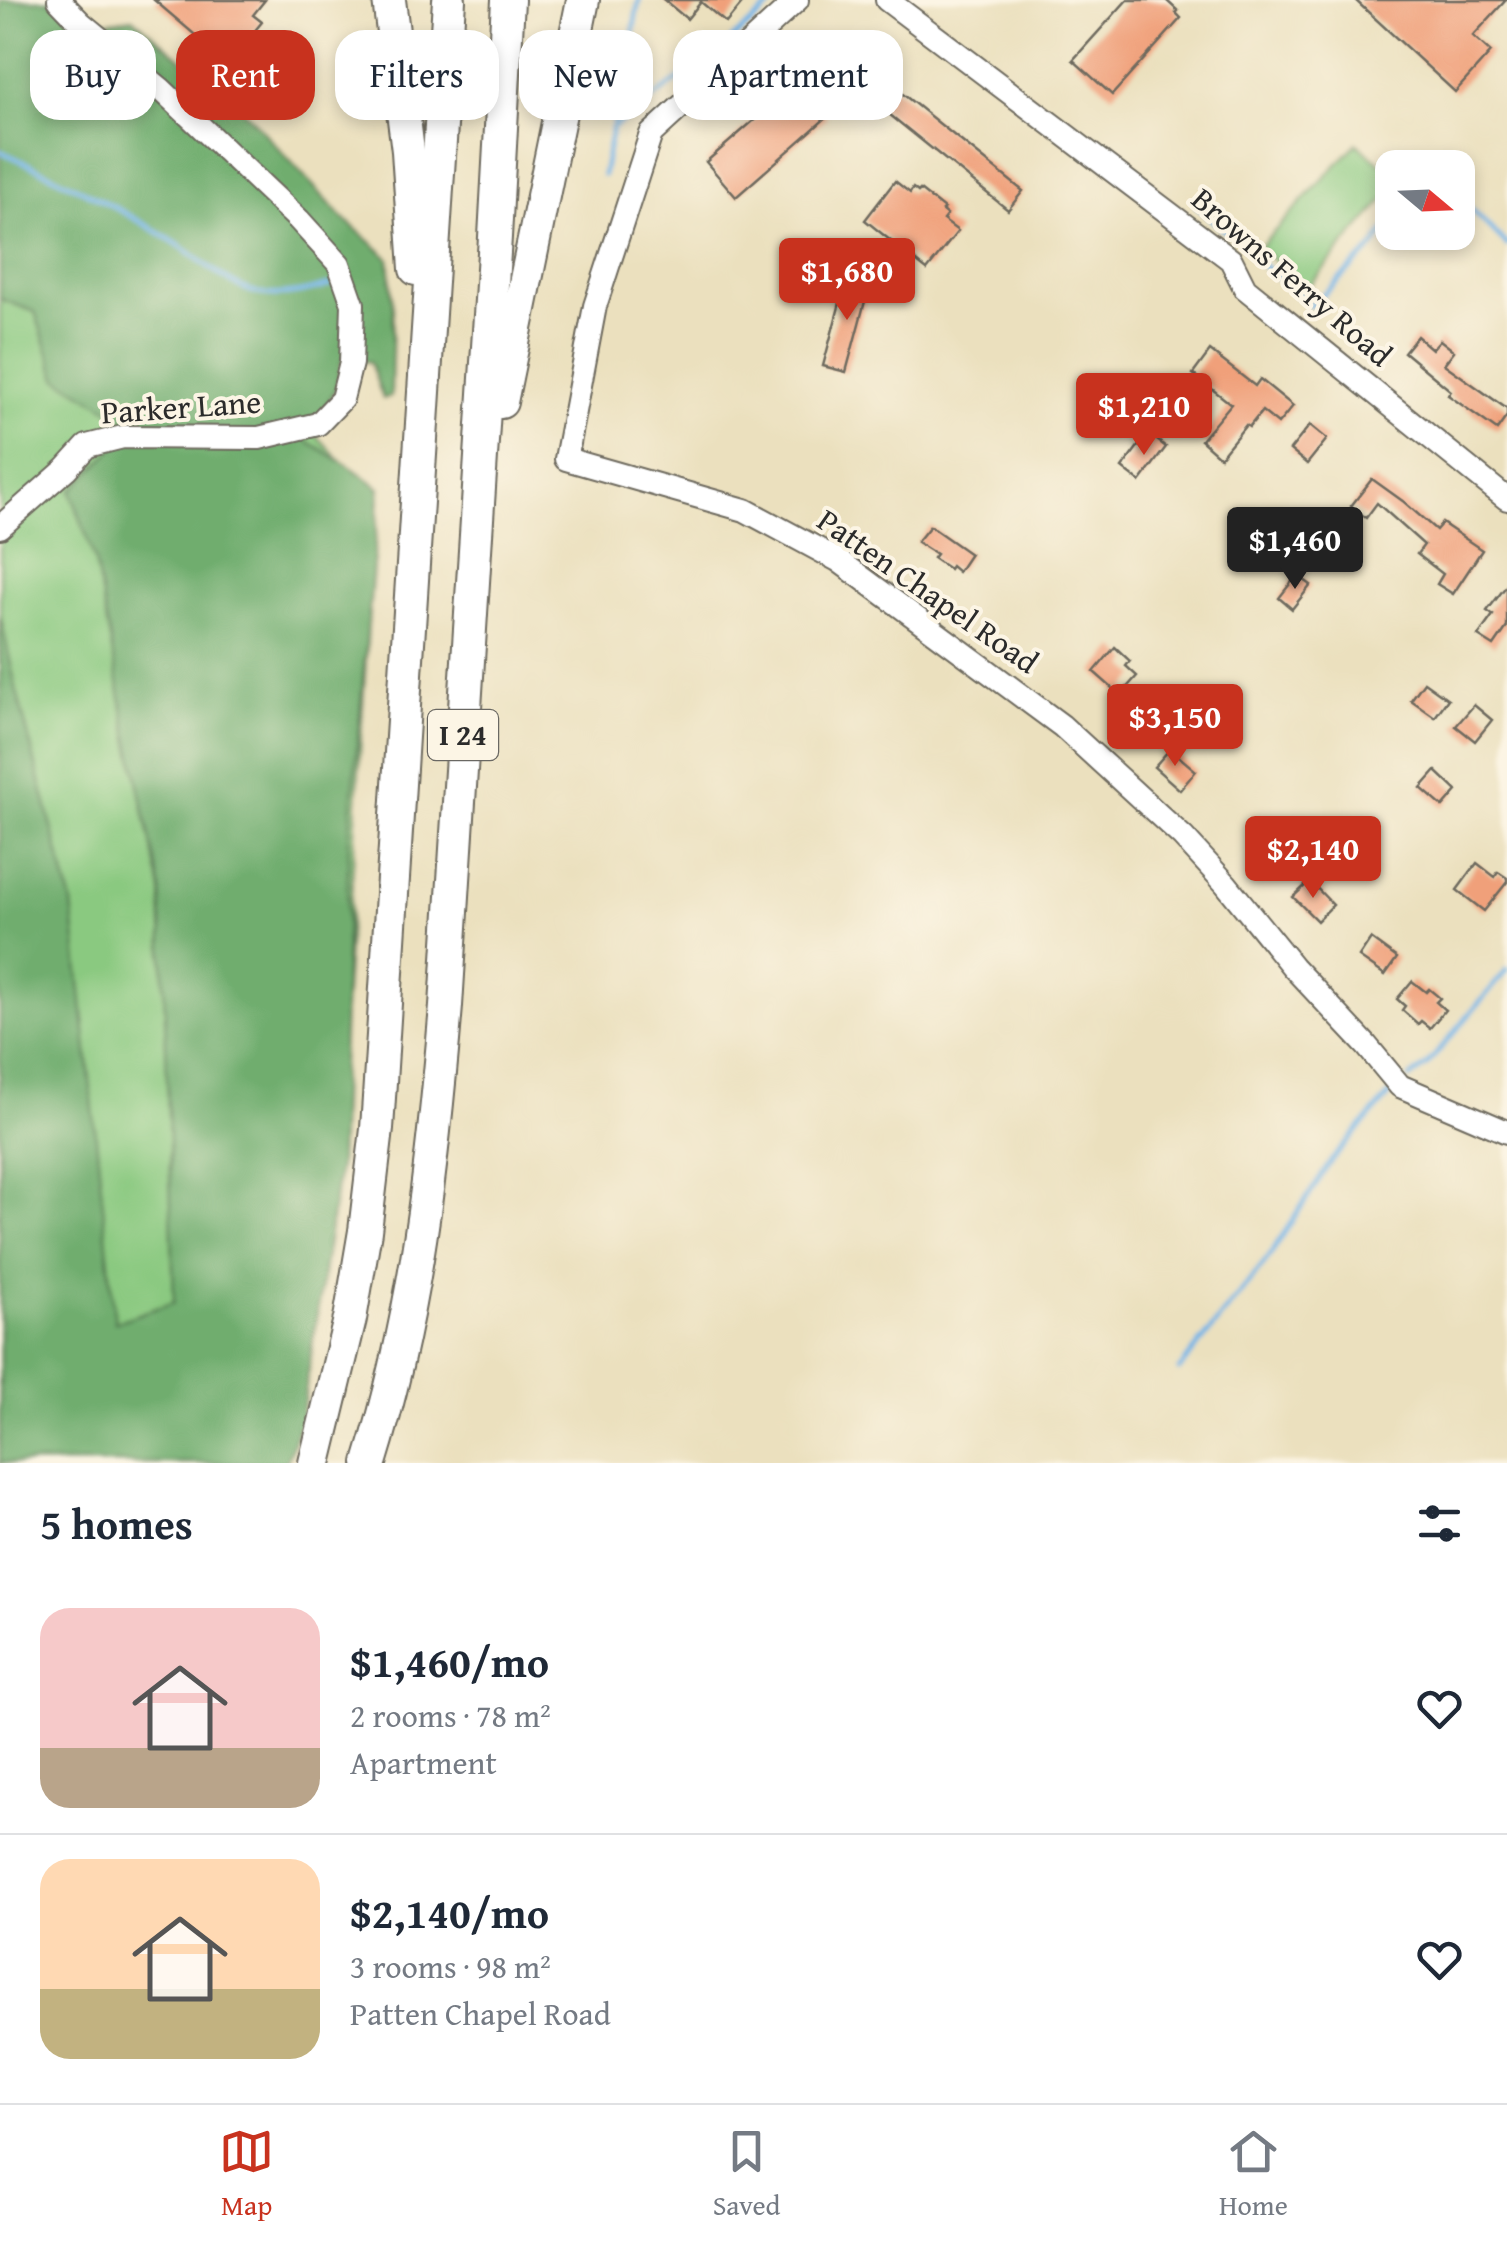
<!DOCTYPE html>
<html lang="en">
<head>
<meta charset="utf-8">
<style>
	body { margin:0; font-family:"Gentium Book Plus",serif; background:#f2f2f3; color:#1f2937; height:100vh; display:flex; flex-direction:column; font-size:38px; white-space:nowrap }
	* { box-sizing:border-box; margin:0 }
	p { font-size:32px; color:#747a83 }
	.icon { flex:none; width:55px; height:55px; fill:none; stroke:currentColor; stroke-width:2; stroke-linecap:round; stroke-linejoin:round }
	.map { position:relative; height:1463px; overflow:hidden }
	.sheet { display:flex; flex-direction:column; background:#fff; flex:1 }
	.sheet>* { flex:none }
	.top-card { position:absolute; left:30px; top:30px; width:1000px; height:90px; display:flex; gap:20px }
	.needle { width:65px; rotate:109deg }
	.controls { position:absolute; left:1375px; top:150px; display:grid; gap:20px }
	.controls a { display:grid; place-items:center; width:100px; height:100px; border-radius:20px; background:#fff; box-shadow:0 5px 15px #0003; font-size:50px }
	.price { position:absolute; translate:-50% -85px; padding:0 22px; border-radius:10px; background:#c8321e; color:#fff; font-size:32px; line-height:65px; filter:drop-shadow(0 2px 5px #0008) }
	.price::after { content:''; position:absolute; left:50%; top:60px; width:30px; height:22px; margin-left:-15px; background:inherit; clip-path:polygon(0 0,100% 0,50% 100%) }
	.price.active { background:#222; color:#fff }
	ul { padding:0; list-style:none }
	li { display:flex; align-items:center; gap:30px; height:250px; padding:0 40px }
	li+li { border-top:2px solid #e0e1e3 }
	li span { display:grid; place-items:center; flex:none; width:280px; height:200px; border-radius:30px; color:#555 }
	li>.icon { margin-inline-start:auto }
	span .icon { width:120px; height:120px; fill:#fffc; stroke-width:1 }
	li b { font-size:42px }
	h2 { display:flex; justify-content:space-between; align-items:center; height:120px; padding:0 40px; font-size:42px }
	.tag { padding:0 35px; border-radius:30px; background:#fff; box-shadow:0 5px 15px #0003; font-size:35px; line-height:90px }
	.tag.active { background:#c8321e; color:#fff }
	.dock { display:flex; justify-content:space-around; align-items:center; height:140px; border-top:2px solid #e0e1e3; background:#fff; font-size:28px; color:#747a83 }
	.dock a { display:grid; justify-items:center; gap:5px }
	.dock .active { color:#c8321e }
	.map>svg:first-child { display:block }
	.green { fill:#8ac980; stroke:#5a7a56; stroke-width:2.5 }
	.forest { fill:#6fad6e; stroke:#4d6c4c; stroke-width:2.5 }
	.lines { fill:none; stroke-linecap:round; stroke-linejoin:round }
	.stream { stroke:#72b4e7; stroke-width:5 }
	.building { fill:#f0a07a }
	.minor-casing { stroke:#6e6a5e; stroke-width:26 }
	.highway-casing { stroke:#6e6a5e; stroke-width:36 }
	.minor { stroke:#fff; stroke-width:22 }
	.highway { stroke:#fff; stroke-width:32 }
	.labels { text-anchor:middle; stroke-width:8; stroke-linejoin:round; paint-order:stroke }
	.shield { fill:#fcf5e5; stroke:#6a6863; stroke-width:2.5 }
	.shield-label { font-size:30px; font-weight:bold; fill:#2b2b2b }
	.street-label { font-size:32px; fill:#2b2b2b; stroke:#fcf5e5 }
</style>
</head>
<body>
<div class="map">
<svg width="1507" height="1463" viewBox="0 0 1507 1463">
	<rect width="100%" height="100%" fill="#fcf5e5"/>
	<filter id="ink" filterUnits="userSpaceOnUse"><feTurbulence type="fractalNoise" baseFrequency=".01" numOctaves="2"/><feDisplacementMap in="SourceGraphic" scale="20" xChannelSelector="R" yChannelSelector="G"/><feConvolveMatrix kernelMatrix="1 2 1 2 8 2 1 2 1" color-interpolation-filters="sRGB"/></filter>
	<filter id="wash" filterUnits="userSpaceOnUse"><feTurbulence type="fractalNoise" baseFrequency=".0048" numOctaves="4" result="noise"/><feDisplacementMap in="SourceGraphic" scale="40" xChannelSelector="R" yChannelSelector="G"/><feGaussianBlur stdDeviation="2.25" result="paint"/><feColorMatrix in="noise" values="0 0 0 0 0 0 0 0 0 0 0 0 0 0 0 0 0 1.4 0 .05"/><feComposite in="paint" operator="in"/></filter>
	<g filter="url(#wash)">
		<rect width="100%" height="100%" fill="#ebe0be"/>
		<g class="green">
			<path d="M0 48 297 415 371 492 367 641 334 1168 0 1463Z"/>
			<path d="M1357 143 1381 164 1393 166 1397 162 1414 166 1392 168V191L1307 288 1259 248Z"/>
		</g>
		<path class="forest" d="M0 0H70L106 22 133 18 249 116 342 217 389 258 393 308 391 396 383 399 370 362 343 357 336 389 306 440 354 469 380 488 349 839 339 1167 301 1421 286 1463H0V614L17 692 72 904 115 1322 174 1302 161 890 125 719 95 561 71 491 137 426 57 378 35 312 0 299Z"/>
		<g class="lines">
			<g class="stream">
				<path d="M612 129 621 97 639 0"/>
				<path d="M0 151C60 178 121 208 177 244 200 259 222 280 248 290 272 300 307 292 330 285"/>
				<path d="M603 175 612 129 730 41 778 0"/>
				<path d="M1458 196 1507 245"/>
				<path d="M1196 205 1229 234"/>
				<path d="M1252 256 1311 306 1374 247 1392 221"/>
				<path d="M1410 1078 1426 1066 1507 970"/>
				<path d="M1179 1370 1268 1258 1331 1161 1393 1091"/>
			</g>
		</g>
		<g id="blocks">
			<g class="building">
				<path d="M154 0H265L253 15 262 22 228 63Z"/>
				<path d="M664 0H745L726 23 701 2 687 19Z"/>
				<path d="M1127 0H1166L1178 11 1176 13 1181 18 1112 95 1073 60Z"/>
				<path d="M1355 0H1506L1473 36 1491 52 1455 92Z"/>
				<path d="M797 83 827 117 736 197 706 162Z"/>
				<path d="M894 87 1023 191 1008 210 879 106Z"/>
				<path d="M895 181 910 193 913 188 918 192 920 190 944 209 942 211 947 215 943 220 958 231 927 270 865 220Z"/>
				<path d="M848 273 871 279 846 372 823 366Z"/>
				<path d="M1417 336 1432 349 1440 340 1454 351 1444 364 1507 409V416L1497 430 1448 395 1451 391 1404 352Z"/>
				<path d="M1210 351 1255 386 1260 379 1293 406 1278 424 1262 411 1249 427 1246 425 1220 457 1201 440 1231 404 1193 374Z"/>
				<path d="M1310 425 1327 439 1307 464 1290 450Z"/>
				<path d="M1148 433 1166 447 1140 482 1122 468Z"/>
				<path d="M1372 479 1404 502 1436 530 1442 523 1482 550 1453 594 1437 584 1443 574 1417 554 1424 545 1377 503 1366 518 1351 506Z"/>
				<path d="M930 526 970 554 958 572 951 566 949 569 933 558 936 554 917 542Z"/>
				<path d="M1297 575 1311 585 1292 609 1279 598Z"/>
				<path d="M1507 585V627L1494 646 1478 636 1493 615 1487 611Z"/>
				<path d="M1115 647 1130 661 1126 666 1137 676 1120 695 1094 672Z"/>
				<path d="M1424 682 1448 699 1435 717 1411 700Z"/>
				<path d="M1474 705 1492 720 1475 741 1456 726Z"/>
				<path d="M1170 749 1196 771 1180 790 1154 767Z"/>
				<path d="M1436 771 1457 791 1443 807 1421 788Z"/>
				<path d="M1477 863 1495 877 1498 872 1507 878V882L1484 911 1457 890Z"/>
				<path d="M1310 881 1333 905 1317 921 1293 897Z"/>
				<path d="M1371 939 1397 958 1385 975 1359 957Z"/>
				<path d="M1412 981 1426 992 1429 989 1440 998 1436 1002 1445 1010 1430 1028 1421 1021 1418 1024 1402 1010 1405 1006 1397 999Z"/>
			</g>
		</g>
	</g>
	<g filter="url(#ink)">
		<use href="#blocks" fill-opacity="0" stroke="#6e6a5e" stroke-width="2.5"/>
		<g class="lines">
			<g class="minor-casing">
				<g id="minor">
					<path d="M797 0 651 134 595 306 566 459 745 510 838 560 1062 726 1183 837 1226 884 1293 967 1366 1045 1400 1086 1507 1132"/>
					<path d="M887 0 1231 260 1245 288 1507 499"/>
					<path d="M0 527 66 469 87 446 123 437 259 438 318 424 342 399 351 363 353 304 339 264 299 220 161 89 81 23 59 0"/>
				</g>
			</g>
			<g class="highway-casing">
				<g id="highway">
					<path d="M389 0 408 151 416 269"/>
					<path d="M501 402 583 0"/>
					<path d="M315 1463 350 1319 365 1231 377 1129 449 0"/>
					<path d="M370 1463C416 1315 433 1161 446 1006L495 237 508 0"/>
				</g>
			</g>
			<use href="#minor" class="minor"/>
			<use href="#highway" class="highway"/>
		</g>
	</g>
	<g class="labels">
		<rect class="shield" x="428" y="710" width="70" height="50" rx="8"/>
		<g class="shield-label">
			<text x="463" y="745">I 24</text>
		</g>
		<g class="street-label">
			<text transform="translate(1292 277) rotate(41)" y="11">Browns Ferry Road</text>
			<text transform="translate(181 407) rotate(-4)" y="11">Parker Lane</text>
			<text transform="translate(928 591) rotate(35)" y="11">Patten Chapel Road</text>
		</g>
	</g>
</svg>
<div class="controls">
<a><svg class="needle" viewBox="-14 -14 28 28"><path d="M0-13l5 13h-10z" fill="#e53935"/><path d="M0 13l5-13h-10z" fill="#747a83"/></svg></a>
</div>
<b class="price" style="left:847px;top:323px">$1,680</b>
<b class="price" style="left:1144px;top:458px">$1,210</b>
<b class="price active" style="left:1295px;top:592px">$1,460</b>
<b class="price" style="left:1175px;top:769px">$3,150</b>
<b class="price" style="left:1313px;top:901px">$2,140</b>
<div class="top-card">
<a class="tag">Buy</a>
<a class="tag active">Rent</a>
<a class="tag">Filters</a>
<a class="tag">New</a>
<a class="tag">Apartment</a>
</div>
</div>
<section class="sheet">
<h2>5 homes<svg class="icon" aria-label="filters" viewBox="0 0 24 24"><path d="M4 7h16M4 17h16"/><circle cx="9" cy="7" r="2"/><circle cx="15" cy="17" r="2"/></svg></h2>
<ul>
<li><span style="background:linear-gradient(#f6c9c9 70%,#b9a48a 0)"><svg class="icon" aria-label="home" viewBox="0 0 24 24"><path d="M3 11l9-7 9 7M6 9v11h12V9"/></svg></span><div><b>$1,460/mo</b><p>2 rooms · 78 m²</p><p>Apartment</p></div><svg class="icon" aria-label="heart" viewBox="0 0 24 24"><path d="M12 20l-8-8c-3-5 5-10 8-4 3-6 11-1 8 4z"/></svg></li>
<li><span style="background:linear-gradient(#ffd9b3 65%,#c2b280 0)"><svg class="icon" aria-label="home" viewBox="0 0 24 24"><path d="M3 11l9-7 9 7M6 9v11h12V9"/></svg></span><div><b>$2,140/mo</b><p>3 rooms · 98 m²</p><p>Patten Chapel Road</p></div><svg class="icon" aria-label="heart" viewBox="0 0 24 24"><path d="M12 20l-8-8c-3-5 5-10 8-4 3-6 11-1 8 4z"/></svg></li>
</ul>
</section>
<nav class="dock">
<a class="active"><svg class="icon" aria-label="map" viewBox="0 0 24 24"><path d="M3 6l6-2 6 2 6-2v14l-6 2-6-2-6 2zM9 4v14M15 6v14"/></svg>Map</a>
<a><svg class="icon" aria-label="saved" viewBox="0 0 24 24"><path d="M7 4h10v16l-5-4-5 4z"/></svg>Saved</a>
<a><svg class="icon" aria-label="home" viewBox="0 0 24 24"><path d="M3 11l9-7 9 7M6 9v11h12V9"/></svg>Home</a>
</nav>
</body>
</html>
